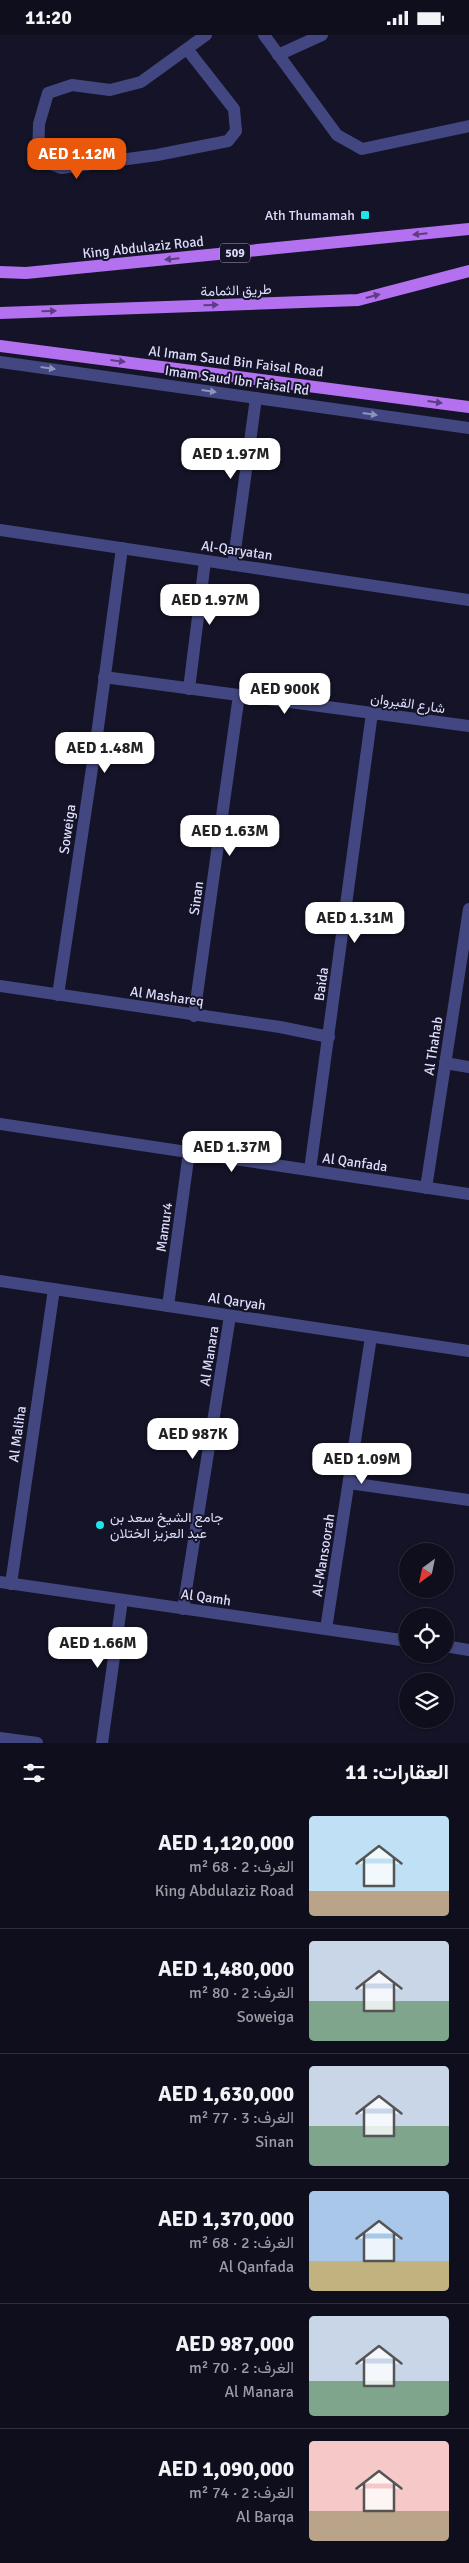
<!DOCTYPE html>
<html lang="ar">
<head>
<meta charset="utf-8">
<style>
	body { margin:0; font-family:Signika,Vazirmatn,sans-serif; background:#181726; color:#f1f3f6; direction:rtl; height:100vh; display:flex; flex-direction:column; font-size:19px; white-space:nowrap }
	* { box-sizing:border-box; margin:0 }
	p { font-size:16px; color:#9b9ca4 }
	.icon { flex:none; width:28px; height:28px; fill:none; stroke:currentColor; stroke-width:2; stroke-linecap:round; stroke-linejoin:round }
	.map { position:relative; height:1708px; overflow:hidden; direction:ltr }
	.panel { display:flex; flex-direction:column; background:#0f0e1d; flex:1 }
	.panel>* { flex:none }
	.needle { width:32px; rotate:213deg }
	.buttons { position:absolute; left:399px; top:1508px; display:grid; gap:10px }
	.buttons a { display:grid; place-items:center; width:55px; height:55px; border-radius:50%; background:#0f0e1d; box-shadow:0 1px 4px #0004,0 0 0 1px #2f2e3b; font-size:25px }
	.price { position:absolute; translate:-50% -42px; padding:0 11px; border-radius:10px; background:#fff; color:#222; font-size:16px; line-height:32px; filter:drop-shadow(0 1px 2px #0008) }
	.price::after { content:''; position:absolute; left:50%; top:30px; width:15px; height:11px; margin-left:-8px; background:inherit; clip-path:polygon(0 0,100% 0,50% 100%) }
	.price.selected { background:#ea580c; color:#fff }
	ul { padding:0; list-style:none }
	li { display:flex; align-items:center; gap:15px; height:125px; padding:0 20px }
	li+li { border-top:1px solid #2f2e3b }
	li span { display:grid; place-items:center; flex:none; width:140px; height:100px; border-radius:5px; color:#555 }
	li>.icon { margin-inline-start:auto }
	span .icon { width:60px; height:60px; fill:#fffc; stroke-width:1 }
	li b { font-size:21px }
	h2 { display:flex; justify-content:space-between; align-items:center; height:60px; padding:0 20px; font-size:21px }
	.status { display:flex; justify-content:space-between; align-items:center; height:35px; padding:0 25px; background:#0f0e1d; direction:ltr }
	.status svg { height:14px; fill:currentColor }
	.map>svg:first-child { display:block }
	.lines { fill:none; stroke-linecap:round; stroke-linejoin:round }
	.minor { stroke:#434781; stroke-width:12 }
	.major { stroke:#b370ef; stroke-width:12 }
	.oneway { fill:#5c3d81 }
	.oneway2 { fill:#9092be }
	.poi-dot { fill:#1ee6e6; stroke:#141327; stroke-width:2 }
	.labels { text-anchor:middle; stroke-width:4; stroke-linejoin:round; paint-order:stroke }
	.shield { fill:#141327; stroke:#a1a0bb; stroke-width:1 }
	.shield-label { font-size:12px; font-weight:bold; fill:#ddddfb }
	.poi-label { font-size:14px; fill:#ddddfb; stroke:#141327; text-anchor:end }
	.street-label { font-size:14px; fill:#ddddfb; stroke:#141327 }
</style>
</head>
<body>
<div class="status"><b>11:20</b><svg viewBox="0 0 49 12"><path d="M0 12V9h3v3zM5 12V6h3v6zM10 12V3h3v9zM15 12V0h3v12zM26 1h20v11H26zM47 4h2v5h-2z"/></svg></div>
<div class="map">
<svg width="469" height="1708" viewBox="0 0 469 1708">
	<rect width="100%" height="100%" fill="#141327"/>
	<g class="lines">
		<g class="minor">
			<path d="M264 0 337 100 362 114 469 91"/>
			<path d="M187 14 234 74 236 96 228 106 157 120 61 133 38 124 39 89 48 58 72 50 110 55 141 47 206 0"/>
			<path d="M278 20 322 0"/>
			<path d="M0 327 469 393"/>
			<path d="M0 495 469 565"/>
			<path d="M233 530 256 363"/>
			<path d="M104 642 469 691"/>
			<path d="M189 654 205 526"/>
			<path d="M0 951 280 992 329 1002"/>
			<path d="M58 960 97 700 122 513"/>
			<path d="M194 981 239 660"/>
			<path d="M445 1028 469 1032"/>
			<path d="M0 1089 469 1159"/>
			<path d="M310 1135 372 678"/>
			<path d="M426 1153 469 874"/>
			<path d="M0 1246 469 1316"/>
			<path d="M168 1271 189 1117"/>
			<path d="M349 1448 469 1465"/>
			<path d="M0 1547 408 1606"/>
			<path d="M11 1549 54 1254"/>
			<path d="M183 1574 230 1281"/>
			<path d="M326 1594 371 1302"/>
			<path d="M445 1611 469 1615"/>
			<path d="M0 1703 37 1708"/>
			<path d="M102 1708 122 1565"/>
		</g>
		<g class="major">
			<path d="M0 237 26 238 469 194"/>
			<path d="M0 278 358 265 469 236"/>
			<path d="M0 311 469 372"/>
		</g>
	</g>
	<defs><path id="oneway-solid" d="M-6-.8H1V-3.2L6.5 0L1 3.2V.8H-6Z" transform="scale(1.25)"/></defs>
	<g class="oneway">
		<use href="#oneway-solid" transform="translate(420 199) rotate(174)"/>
		<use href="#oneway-solid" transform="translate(172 224) rotate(174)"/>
		<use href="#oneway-solid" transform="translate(373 261) rotate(-15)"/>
		<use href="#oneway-solid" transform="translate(211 270) rotate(-2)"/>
		<use href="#oneway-solid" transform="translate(49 276) rotate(-2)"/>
		<use href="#oneway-solid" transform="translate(118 326) rotate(7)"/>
		<use href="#oneway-solid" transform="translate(435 367) rotate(8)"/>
	</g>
	<g class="oneway2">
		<use href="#oneway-solid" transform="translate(48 333) rotate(8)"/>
		<use href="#oneway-solid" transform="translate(209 356) rotate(8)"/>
		<use href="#oneway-solid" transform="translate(370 379) rotate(8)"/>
	</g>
	<g class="poi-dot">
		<rect x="360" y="175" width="10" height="10" rx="2.5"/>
		<circle cx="100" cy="1490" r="5"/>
	</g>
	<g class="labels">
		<rect class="shield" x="220" y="208.5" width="30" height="19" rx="4"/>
		<g class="shield-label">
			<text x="235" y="222">509</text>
		</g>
		<g class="poi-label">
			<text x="355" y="185">Ath Thumamah</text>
			<text x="110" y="1487" text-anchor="start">جامع الشيخ سعد بن<tspan x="110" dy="16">عبد العزيز الختلان</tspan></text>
		</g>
		<g class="street-label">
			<text transform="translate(143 212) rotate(-6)" y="5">King Abdulaziz Road</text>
			<text transform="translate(236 255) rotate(-2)" y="5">طريق الثمامة</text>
			<text transform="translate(236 326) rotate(7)" y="5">Al Imam Saud Bin Faisal Road</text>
			<text transform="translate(237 345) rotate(8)" y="5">Imam Saud Ibn Faisal Rd</text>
			<text transform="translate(237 515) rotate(8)" y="5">Al-Qaryatan</text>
			<text transform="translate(408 668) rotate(8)" y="5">شارع القيروان</text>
			<text transform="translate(67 794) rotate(-82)" y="5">Soweiga</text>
			<text transform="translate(196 863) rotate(-82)" y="5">Sinan</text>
			<text transform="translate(321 949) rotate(-82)" y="5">Baida</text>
			<text transform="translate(167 961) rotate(8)" y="5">Al Mashareq</text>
			<text transform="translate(433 1011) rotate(-81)" y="5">Al Thahab</text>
			<text transform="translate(355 1127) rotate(8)" y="5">Al Qanfada</text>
			<text transform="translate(164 1192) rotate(-82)" y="5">Mamur4</text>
			<text transform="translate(237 1266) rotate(8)" y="5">Al Qaryah</text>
			<text transform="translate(209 1321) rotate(-81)" y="5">Al Manara</text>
			<text transform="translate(17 1399) rotate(-82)" y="5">Al Maliha</text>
			<text transform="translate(323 1520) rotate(-81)" y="5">Al-Mansoorah</text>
			<text transform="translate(206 1562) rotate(8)" y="5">Al Qamh</text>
		</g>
	</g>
</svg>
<div class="buttons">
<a><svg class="needle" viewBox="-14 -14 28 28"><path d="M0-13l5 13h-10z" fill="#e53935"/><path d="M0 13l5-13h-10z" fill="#9b9ca4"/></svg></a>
<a><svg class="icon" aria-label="locate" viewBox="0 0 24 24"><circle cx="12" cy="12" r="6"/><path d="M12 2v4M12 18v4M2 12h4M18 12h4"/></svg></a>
<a><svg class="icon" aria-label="layers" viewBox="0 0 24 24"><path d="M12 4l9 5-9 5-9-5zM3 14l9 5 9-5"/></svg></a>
</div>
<b class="price selected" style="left:77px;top:145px">AED 1.12M</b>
<b class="price" style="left:231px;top:445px">AED 1.97M</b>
<b class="price" style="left:210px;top:591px">AED 1.97M</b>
<b class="price" style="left:285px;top:680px">AED 900K</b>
<b class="price" style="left:105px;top:739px">AED 1.48M</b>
<b class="price" style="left:230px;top:822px">AED 1.63M</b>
<b class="price" style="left:355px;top:909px">AED 1.31M</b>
<b class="price" style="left:232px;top:1138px">AED 1.37M</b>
<b class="price" style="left:193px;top:1425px">AED 987K</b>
<b class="price" style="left:362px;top:1450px">AED 1.09M</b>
<b class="price" style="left:98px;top:1634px">AED 1.66M</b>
</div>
<section class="panel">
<h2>العقارات: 11<svg class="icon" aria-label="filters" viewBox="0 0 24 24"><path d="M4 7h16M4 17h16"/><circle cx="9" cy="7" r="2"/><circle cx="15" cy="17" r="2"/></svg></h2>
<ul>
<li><span style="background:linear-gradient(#bfe0f5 75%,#b9a48a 0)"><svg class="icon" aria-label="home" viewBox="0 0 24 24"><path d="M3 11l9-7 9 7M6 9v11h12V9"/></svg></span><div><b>AED 1,120,000</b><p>الغرف: 2 · 68 m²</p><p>King Abdulaziz Road</p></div></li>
<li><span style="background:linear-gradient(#c9d6e8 60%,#7fa58c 0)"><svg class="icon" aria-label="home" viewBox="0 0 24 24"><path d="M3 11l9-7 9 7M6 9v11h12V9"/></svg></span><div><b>AED 1,480,000</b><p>الغرف: 2 · 80 m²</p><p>Soweiga</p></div></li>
<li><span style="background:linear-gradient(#c9d6e8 60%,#7fa58c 0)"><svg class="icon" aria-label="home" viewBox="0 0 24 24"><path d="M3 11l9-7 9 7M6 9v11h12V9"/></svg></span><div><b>AED 1,630,000</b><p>الغرف: 3 · 77 m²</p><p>Sinan</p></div></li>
<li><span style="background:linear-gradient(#a9c7e8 70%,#c2b280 0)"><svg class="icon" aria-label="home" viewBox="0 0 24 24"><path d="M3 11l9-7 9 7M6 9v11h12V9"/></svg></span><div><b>AED 1,370,000</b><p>الغرف: 2 · 68 m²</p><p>Al Qanfada</p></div></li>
<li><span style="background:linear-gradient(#c9d6e8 65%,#7fa58c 0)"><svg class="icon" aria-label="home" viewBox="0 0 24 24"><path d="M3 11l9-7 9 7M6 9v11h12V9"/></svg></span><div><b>AED 987,000</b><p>الغرف: 2 · 70 m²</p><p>Al Manara</p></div></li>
<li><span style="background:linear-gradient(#f6c9c9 70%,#b9a48a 0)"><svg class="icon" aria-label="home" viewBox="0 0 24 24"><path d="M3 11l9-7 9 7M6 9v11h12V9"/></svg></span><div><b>AED 1,090,000</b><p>الغرف: 2 · 74 m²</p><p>Al Barqa</p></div></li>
</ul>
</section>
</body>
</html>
